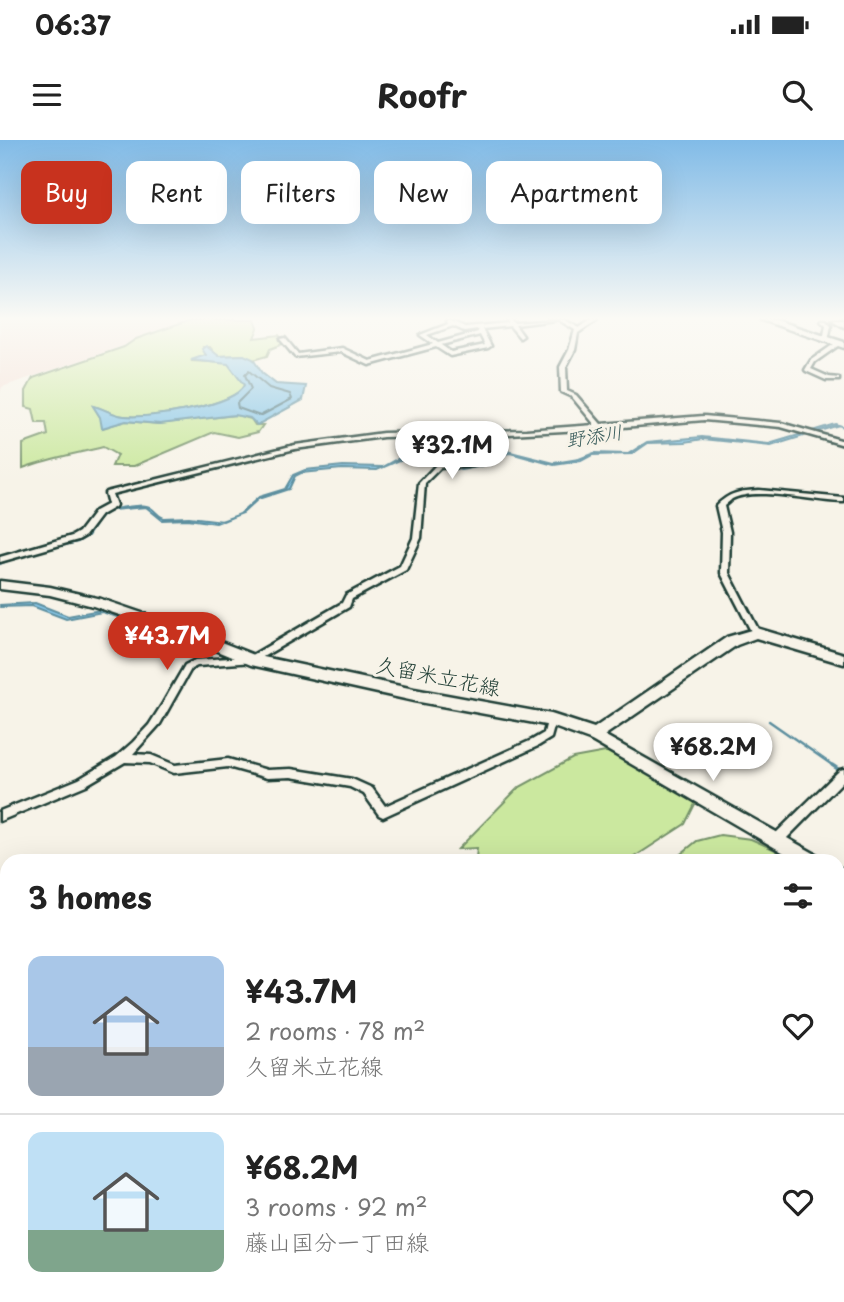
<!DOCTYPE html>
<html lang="en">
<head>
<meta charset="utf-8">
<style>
	body { margin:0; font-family:"Playpen Sans","Klee One",sans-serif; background:#f6f6f6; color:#222; height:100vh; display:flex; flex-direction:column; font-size:26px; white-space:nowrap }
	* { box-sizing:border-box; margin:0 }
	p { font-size:23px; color:#767676 }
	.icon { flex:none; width:38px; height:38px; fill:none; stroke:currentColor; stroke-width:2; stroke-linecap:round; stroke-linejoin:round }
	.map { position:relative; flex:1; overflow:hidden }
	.side { position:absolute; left:0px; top:714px; width:845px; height:448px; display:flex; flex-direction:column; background:#fff; border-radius:21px 21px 0 0; box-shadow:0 7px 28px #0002 }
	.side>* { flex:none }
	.guide { position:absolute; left:21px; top:21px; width:803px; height:63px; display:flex; gap:14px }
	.price { position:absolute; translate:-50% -60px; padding:0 16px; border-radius:24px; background:#fff; color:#222; font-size:23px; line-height:46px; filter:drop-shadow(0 2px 4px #0008) }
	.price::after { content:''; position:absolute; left:50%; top:42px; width:21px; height:16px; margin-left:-10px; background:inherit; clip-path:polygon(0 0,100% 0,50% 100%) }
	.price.active { background:#c8321e; color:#fff }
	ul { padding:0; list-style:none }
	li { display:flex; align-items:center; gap:21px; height:175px; padding:0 28px }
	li+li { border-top:2px solid #e0e0e0 }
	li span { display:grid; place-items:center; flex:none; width:196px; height:140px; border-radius:14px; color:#555 }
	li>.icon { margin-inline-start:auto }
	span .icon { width:84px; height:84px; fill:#fffc; stroke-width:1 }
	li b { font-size:30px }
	h2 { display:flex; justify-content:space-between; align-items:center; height:84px; padding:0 28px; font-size:30px }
	.chip { padding:0 24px; border-radius:14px; background:#fff; box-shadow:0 7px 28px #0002; font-size:24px; line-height:63px }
	.chip.active { background:#c8321e; color:#fff }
	.status { display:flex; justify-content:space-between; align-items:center; height:49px; padding:0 35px; background:#fff; direction:ltr }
	.status svg { height:19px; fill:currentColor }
	header { display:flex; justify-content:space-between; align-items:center; height:91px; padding:0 28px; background:#fff; font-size:32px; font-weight:700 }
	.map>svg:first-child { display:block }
	.built { fill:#f5e0d7 }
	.green { fill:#cbe89f; stroke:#75926a; stroke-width:2 }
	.water { fill:#86c5e6; stroke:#5d8f9f; stroke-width:2 }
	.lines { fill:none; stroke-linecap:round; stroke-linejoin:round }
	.shore { stroke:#48737b; stroke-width:2 }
	.stream-far1 { stroke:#5d8f9f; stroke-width:2.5 }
	.stream { stroke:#5d8f9f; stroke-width:3.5 }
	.street-casing { stroke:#1f3d34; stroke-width:5 }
	.secondary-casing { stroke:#1f3d34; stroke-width:5 }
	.primary-casing { stroke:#1f3d34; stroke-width:5 }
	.highway-casing { stroke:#1f3d34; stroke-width:5 }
	.street { fill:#f7f3e8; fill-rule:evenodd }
	.secondary { fill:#f7f3e8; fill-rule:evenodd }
	.primary { fill:#f7f3e8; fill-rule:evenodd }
	.highway { fill:#f7f3e8; fill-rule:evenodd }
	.labels { text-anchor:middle; stroke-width:6; stroke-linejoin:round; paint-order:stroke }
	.far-water-label { font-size:19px; font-style:italic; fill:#345858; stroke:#f7f3e8 }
	.street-label { font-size:21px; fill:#1f3d34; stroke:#f7f3e8 }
</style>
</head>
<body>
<div class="status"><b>06:37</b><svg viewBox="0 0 49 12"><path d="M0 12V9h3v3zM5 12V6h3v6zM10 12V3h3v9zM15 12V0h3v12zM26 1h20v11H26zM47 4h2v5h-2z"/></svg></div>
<header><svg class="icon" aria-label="menu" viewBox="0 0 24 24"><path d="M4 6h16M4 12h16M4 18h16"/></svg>Roofr<svg class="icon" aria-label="search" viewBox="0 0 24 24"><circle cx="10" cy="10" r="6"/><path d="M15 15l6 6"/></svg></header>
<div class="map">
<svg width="844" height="1162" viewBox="0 0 844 1162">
	<rect width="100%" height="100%" fill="#f7f3e8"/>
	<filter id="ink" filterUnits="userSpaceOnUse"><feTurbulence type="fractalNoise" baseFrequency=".0143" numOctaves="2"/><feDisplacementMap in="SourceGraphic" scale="14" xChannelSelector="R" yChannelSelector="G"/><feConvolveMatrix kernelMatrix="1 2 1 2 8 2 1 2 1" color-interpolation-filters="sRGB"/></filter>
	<g filter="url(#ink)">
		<path class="built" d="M0 180H190L136 199 123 206 2 247 0 253Z"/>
		<g class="green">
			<path d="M191 180H255L258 188 254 198 279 195 285 203 270 209 267 216 253 220 243 215 217 216 210 207H203L206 215 191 221 228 223 245 246C230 266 149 279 124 276 113 275 103 268 93 266L102 280 103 288 125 281 158 284 236 275 251 279 255 285H263L258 292 238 297 214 292 134 326H112L117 315 103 307C75 314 49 318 23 328V304L48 295 46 283H36L33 269 26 267V251L33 238 124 207 136 199Z"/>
			<path d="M611 611 693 656 695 664 685 684 628 721H461L476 718 477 708 458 709 518 648 573 618Z"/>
			<path d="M720 695 751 699 800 721H672L697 701Z"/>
			<path d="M838 741 844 744V943L838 932Z"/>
			<path d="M7 793V1155H163V1162H0V796Z"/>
			<path d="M169 1155H261L257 1162H169Z"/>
			<path d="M273 1155H478L492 1162H266Z"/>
			<path d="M645 1155H752L760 1162H645Z"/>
		</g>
		<g class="water">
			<path d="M206 206 219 216 244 215 253 219 262 233 276 244 306 246 303 260 257 285 250 278 234 275 160 284 126 281 102 288 100 277 93 266C103 268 113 275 124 276 148 279 235 266 244 245L228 224 191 220 206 215 202 209Z"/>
			<path d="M835 284 844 287 839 285 771 306 703 299 685 302 648 303 632 314 592 315 581 321 554 325 510 313 496 315 482 326 461 330 402 319 377 330 342 329 301 333 295 336 289 349 258 359 243 373 216 383 188 379 162 380 146 367 112 370 101 376 88 396 78 402 20 416 0 424V421L80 399C107 379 92 370 135 366 140 366 146 364 151 368 156 371 157 376 164 378L189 377 223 381 240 374 259 357 285 349 293 335 305 330 343 326 383 327 401 317 464 329 481 325 491 317 507 311 554 323 579 319 594 313 628 314 647 302 702 297 769 304Z"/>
			<path d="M35 463 68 476 100 470 167 493 102 472 66 479 32 466 0 467V465Z"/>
		</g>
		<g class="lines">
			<path class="shore" d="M249 231 269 248 290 254 292 259 260 276 238 268 237 263 251 249 245 235Z"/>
			<path class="stream-far1" d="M769 581 835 627"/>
			<path class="stream" d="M832 625 844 633"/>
			<g class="street-casing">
				<g id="street">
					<path d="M507 180H511L513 183 555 180 515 185 523 196 520 198 510 186 482 189 491 206 488 208 450 216 436 207 369 225 341 212 295 217 280 199 285 198 298 214 342 208 370 221 433 204 420 195 448 184 447 181H451L465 187 508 183ZM453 186 464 191 477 189 478 192 438 203 427 195ZM480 195 485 205 451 212 441 205Z"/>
					<path d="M559 180H565L579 188 591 180H597L578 193 575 210 566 227 567 251 576 255 601 284 704 276 781 283 844 301V305L781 287 704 280 600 289 491 295 493 311C477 333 463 325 440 328L425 343 421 398 406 430 352 459 349 467 254 522 197 526 191 529 160 584 133 614 151 615 175 625 228 619 267 630 291 629 352 639 372 648 385 666 532 600 544 593 548 577H554L556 580 551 598 538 606 383 677 379 675 364 654 350 647 291 637 267 638 228 627 174 633 150 623 125 622 86 645 0 681V671L79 639 116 617 133 602 149 585 163 563 185 525 195 520 249 517 342 463 346 455 400 426 413 398 419 343 436 325C456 321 473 330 487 311L485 295 383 297 295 309 112 354 116 365 115 367 101 375 85 396 78 400 0 422V417L72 396 79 392 95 371 108 364 105 353 106 352 295 305 383 293 526 290 595 285 572 257 561 252 560 227 569 210 575 190Z"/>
					<path d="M821 180H826L831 185 828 201 823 200 826 185Z"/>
					<path d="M837 202 842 203 815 222 811 229 829 237 839 238V240H826L806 231 805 230 811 220Z"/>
					<path d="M759 350 844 358V362C816 362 755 346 732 359 731 360 725 365 724 366L730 392 729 433 760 493 756 496 752 493 721 433 722 392 716 366C730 352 740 351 759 350Z"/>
					<path d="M844 629V640L781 704 777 705 773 704 771 700 773 696 840 630Z"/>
				</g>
			</g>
			<g class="secondary-casing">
				<g id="secondary">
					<path d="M595 590 819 716 821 721H798L590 600 588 596 590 592Z"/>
					<path d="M838 727 844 730V746L838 744Z"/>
				</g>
			</g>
			<g class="primary-casing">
				<path id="primary" d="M0 441 50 447 101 459 183 487 254 515 414 549 551 574 594 588 727 497 751 490 756 488 844 514V524L756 498 737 505 595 602 551 586 414 561 251 525 173 493 93 466 50 455 0 449Z"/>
			</g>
			<g class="highway-casing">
				<g id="highway">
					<path d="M761 180H775L844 202V208Z"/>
					<path d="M832 180H844V187Z"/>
				</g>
			</g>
			<use href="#street" class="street"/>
			<use href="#secondary" class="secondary"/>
			<use href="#primary" class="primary"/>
			<use href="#highway" class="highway"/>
		</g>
	</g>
	<linearGradient id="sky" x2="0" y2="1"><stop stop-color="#81bbe7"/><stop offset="0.52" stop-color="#fbfaf5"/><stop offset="1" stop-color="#fbfaf5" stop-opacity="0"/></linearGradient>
	<rect width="844" height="343" fill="url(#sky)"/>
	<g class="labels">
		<g class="far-water-label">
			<text transform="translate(594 296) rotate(-9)" y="7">野添川</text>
		</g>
		<g class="street-label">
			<text transform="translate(438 537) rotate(11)" y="7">久留米立花線</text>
		</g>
	</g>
</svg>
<b class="price" style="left:452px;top:341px">¥32.1M</b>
<b class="price active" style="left:167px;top:532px">¥43.7M</b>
<b class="price" style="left:713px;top:643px">¥68.2M</b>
<div class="guide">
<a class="chip active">Buy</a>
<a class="chip">Rent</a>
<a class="chip">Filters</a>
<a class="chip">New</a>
<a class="chip">Apartment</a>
</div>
<section class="side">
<h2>3 homes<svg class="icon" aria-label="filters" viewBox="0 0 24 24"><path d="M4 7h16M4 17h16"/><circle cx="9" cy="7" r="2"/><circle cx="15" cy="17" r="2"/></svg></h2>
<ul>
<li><span style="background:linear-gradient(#a9c7e8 65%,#9aa5b1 0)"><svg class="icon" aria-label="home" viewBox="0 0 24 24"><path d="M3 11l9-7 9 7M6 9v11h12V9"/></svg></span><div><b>¥43.7M</b><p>2 rooms · 78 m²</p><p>久留米立花線</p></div><svg class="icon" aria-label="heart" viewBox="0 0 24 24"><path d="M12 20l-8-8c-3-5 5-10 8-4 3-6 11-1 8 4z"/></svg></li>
<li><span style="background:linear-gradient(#bfe0f5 70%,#7fa58c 0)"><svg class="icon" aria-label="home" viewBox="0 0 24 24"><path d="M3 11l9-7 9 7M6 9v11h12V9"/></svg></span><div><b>¥68.2M</b><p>3 rooms · 92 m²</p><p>藤山国分一丁田線</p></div><svg class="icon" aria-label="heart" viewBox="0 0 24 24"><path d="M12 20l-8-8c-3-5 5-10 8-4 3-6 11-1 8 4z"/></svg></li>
</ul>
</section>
</div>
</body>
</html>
